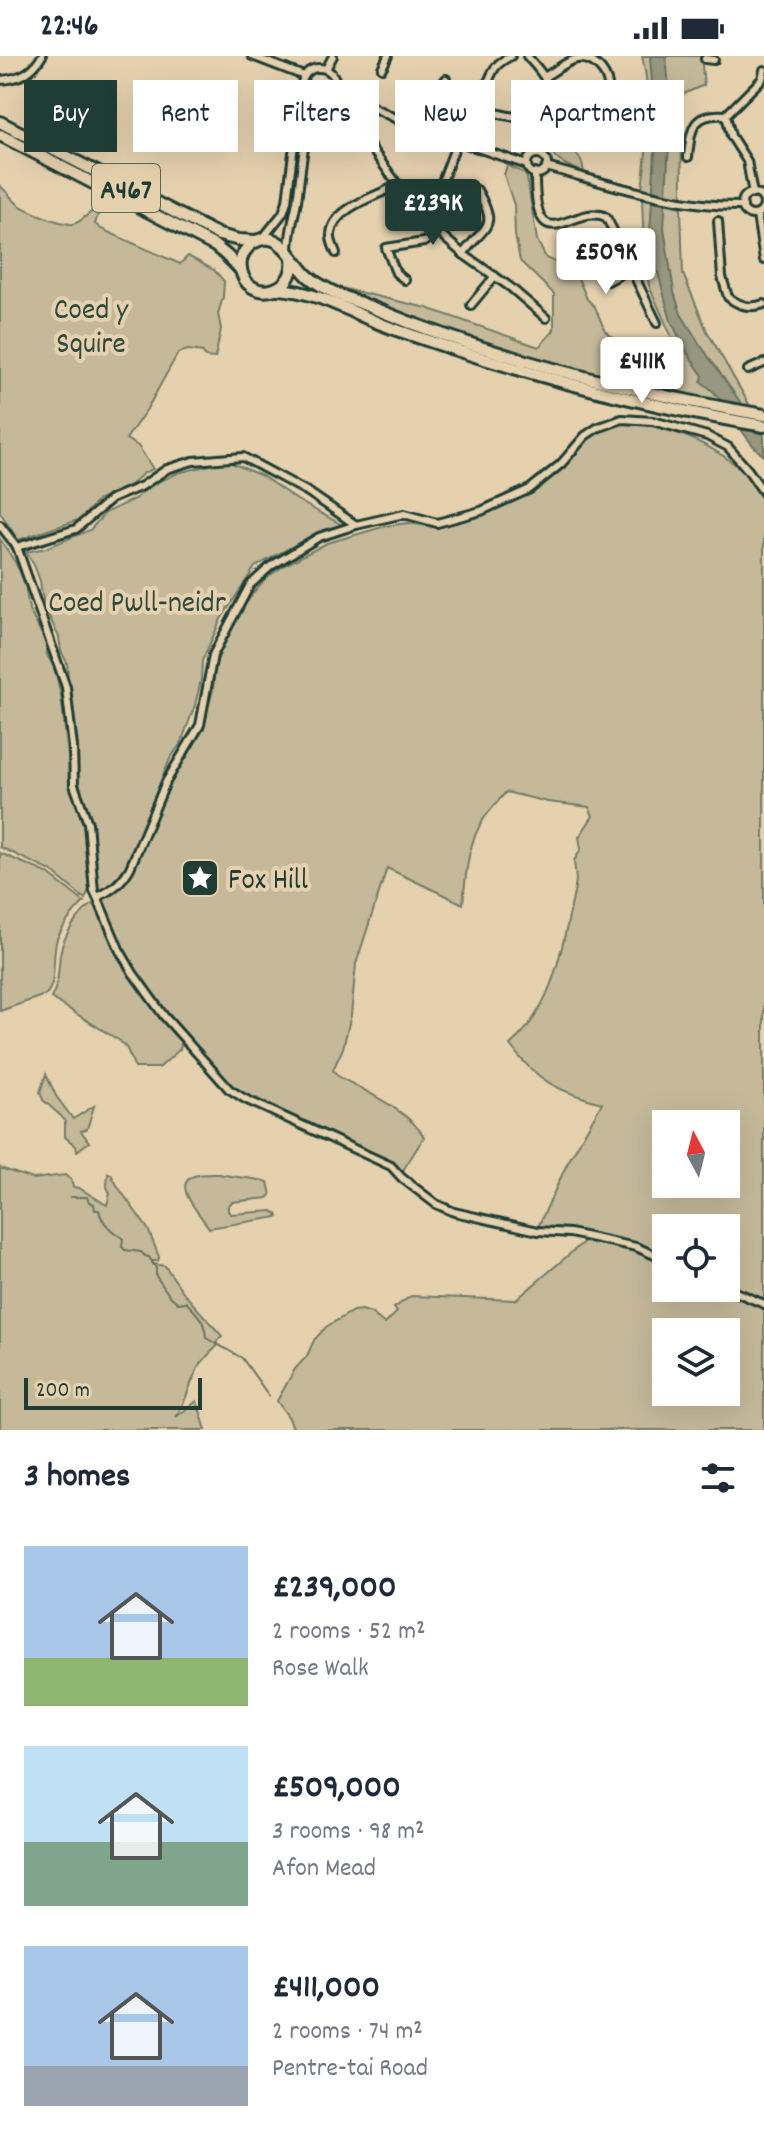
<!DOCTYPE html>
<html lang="en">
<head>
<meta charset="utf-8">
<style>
	body { margin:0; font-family:Dekko,sans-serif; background:#f6f6f7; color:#1f2937; height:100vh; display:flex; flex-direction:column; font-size:30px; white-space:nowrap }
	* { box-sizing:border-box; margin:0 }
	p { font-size:26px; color:#747a83 }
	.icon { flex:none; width:44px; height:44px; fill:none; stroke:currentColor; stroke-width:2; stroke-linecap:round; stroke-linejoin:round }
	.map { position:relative; height:1374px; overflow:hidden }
	.drawer { display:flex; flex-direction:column; background:#fff; flex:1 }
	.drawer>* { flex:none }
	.guide { position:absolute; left:24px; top:24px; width:716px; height:72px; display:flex; gap:16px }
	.needle { width:52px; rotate:353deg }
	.buttons { position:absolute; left:652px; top:1054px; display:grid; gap:16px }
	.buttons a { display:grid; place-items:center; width:88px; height:88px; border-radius:0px; background:#fff; box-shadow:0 8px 32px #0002; font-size:40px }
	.scale { position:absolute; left:24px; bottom:20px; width:178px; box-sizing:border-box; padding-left:8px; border:4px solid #1f3d34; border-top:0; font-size:22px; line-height:28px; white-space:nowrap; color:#1f3d34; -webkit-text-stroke:6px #e6d1af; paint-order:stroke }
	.price { position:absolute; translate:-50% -68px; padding:0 18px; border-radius:8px; background:#fff; color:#222; font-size:26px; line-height:52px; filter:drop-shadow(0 2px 4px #0008) }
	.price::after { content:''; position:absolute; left:50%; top:48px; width:24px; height:18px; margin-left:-12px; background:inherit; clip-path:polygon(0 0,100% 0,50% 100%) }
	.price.active { background:#1f3d34; color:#fff }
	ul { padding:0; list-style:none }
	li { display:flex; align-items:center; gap:24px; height:200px; padding:0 24px }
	li span { display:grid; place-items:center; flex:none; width:224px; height:160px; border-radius:0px; color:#555 }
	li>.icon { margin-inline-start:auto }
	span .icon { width:96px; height:96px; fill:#fffc; stroke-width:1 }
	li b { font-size:34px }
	h2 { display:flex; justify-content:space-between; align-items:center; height:96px; padding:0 24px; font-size:34px }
	.pill { padding:0 28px; border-radius:0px; background:#fff; box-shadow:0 8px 32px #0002; font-size:28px; line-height:72px }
	.pill.active { background:#1f3d34; color:#fff }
	.status { display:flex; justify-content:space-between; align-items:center; height:56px; padding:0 40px; background:#fff; direction:ltr }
	.status svg { height:22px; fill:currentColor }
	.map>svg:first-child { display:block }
	.green { fill:#c5b99a; stroke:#727b67; stroke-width:2; fill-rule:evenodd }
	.water { fill:#98977f; stroke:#687361; stroke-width:2 }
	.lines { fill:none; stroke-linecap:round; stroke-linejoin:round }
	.stream { stroke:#687361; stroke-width:2 }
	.minor-casing { stroke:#1f3d34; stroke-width:12 }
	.primary-casing { stroke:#1f3d34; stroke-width:16 }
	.minor { stroke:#e6d1af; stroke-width:6 }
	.primary { stroke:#e6d1af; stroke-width:10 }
	.labels { text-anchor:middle; stroke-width:8; stroke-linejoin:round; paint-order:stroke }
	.shield { fill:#e6d1af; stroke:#5b6959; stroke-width:2 }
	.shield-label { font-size:28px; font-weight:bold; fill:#1f3d34 }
	.park-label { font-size:30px; fill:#30493e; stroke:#e6d1af }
	.poi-label { font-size:30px; fill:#1f3d34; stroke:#e6d1af; text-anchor:start }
</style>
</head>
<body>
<div class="status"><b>22:46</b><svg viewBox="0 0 49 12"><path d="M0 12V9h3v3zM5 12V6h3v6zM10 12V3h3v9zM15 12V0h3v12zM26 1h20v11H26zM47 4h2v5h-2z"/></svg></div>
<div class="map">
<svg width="764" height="1374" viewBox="0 0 764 1374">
	<rect width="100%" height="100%" fill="#e6d1af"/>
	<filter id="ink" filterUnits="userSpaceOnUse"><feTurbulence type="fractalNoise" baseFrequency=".0125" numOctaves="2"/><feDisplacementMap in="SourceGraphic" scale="16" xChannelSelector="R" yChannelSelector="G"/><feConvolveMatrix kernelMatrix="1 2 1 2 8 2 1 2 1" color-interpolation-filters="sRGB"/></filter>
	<g filter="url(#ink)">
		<g class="green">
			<path d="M642 0H701L704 29 681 39 682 142 642 134C647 89 653 44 642 0Z"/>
			<path d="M552 66C567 70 565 80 572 92 580 104 581 100 584 116 554 106 544 98 552 66Z"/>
			<path d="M507 109 524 117 527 122 537 184 546 202 575 215 587 243 595 251 605 275 658 316 672 317 682 304 649 230 644 194 642 142 681 151 683 218 707 275 754 357 678 343 505 295 389 253 341 232 427 252 539 291 554 274V238L520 205 515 179 514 149 504 119Z"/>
			<path d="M0 130C7 135 11 143 18 148 27 155 63 169 73 168 81 167 87 157 95 154L99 155 95 168 101 173 180 208 188 200 214 214 224 225 223 241 218 258 221 273 215 302 205 301 203 296 188 294 178 297 147 353 126 383 138 390 153 413 144 417 130 429 97 445 81 463 18 484 0 456Z"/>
			<path d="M624 366C674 370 739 396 764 443V1244L747 1235 726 1229V1172H666V1201L650 1193 593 1180 577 1175 537 1173 567 1108 602 1047C560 1036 536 1025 510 989 554 952 562 891 574 837L576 824 574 805 581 793 579 781 593 760 589 751 548 746 506 736C499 744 492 752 485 761 467 787 466 818 463 848L387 812 356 908 351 959 343 992 333 1014 338 1020C364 1035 410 1055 424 1081L402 1116 394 1108 312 1068 244 1040 230 1031 206 1001 168 960 134 916 122 894 102 843 125 825 135 808 166 731 192 692 202 673 213 634 215 609 236 563 253 537 266 522 285 509 327 487 386 470 408 467 435 471 487 455 543 428 562 411 583 386 599 374ZM666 1068H726V1128H666Z"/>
			<path d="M227 405 262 420 297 444 342 469 318 476 255 511 221 563 202 605 201 624 195 649 181 687 170 703 151 749 130 808 117 826 101 838C92 820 95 797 92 778 89 757 81 738 77 718 71 682 70 644 67 607L61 595 59 581 44 550 40 525 34 509 26 496 46 492 90 474 105 457 136 442 151 429 178 417Z"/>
			<path d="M0 483 15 506 25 526 29 554 46 586 47 599 55 613 61 640 72 734 81 750 89 782 91 829 85 843 51 815 0 791Z"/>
			<path d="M0 797 47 817 84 846C73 857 63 869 57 883 51 900 58 929 45 939L0 955Z"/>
			<path d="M95 846 120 901 136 928 182 985 180 993 159 1012H135L127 993 120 985 51 942C59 928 58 915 60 899 63 879 79 857 95 846Z"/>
			<path d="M46 1018 56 1040 73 1063 94 1050 87 1073 81 1075 89 1086 77 1095 76 1090 65 1081V1065L61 1060 43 1044 40 1036Z"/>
			<path d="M0 1112 33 1123 65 1119 71 1124 73 1131 79 1132 107 1149 110 1137 107 1131 108 1117 111 1118 118 1131 148 1173 159 1201 158 1205H152L153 1208 165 1210 186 1240 222 1280 216 1286 218 1289C211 1297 202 1304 197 1314 189 1330 186 1346 176 1361L197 1345 206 1374H0Z"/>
			<path d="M220 1118C236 1122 252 1121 268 1126L271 1139 268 1142 232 1146 228 1150V1155L231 1158 272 1155 277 1158 278 1161 209 1172C202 1160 170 1129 194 1120 202 1117 212 1118 220 1118Z"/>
			<path d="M587 1183 641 1194 666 1205V1232H723L764 1250V1374H294L289 1362 277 1345 295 1313 307 1300 314 1284 326 1271 353 1255 362 1254 371 1257 385 1268 397 1256 394 1252 411 1240 516 1244ZM666 1276H726V1336H666Z"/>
		</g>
		<path class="water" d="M650 0H666L671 53 664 172 674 236 681 258 699 287 764 380V400C739 380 728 342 701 326L703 320 686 295 671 265 652 195 650 177 656 80Z"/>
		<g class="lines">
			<path class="stream" d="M71 1141H87L89 1146 94 1148 95 1154H99C101 1166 113 1177 123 1182L122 1191 125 1194 141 1196 145 1200 149 1201 156 1212V1220L169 1239 178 1247 186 1246C198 1259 205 1264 206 1282L242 1302 269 1340"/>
			<g class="minor-casing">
				<g id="minor">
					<path d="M252 0 304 20"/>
					<path d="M527 0C533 7 539 13 544 21 556 43 542 74 540 98"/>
					<path d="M705 3 714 4"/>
					<circle cx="319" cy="29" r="17"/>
					<path d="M382 12 388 0"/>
					<path d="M326 13 333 0"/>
					<path d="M544 21C554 16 566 5 577 3 593 1 606 15 608 29 609 39 605 50 605 61 617 72 622 72 637 72L640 64"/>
					<path d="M446 23 442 28C451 42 470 47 482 35 489 28 490 19 495 12 499 6 505 3 511 0"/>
					<path d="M0 24C19 23 32 17 42 0"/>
					<path d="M335 35 354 42 407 68 527 109"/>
					<path d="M476 40C487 58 495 57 515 61"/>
					<path d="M563 68 569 73 572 81"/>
					<path d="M569 73 580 66 605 61"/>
					<path d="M357 76 363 81 398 129 438 176 463 198 510 231 546 262"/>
					<circle cx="537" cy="108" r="10"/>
					<path d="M688 101C691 73 692 56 726 59"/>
					<path d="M546 111C611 128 674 151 743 150"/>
					<path d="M535 117C534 211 574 145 606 161L629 205 628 214 634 219 657 267"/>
					<circle cx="753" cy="148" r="11"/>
					<path d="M753 138 747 105 731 80 726 59 762 23 764 14"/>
					<path d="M416 151 440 131 457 86"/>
					<path d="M757 159 764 204"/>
					<path d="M718 165 722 221 728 241C739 250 750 253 764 248"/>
					<path d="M263 182 283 157 287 145 295 81 304 38"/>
					<path d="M289 195C289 177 294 162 297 145 302 112 302 77 319 47"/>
					<path d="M336 197C334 191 330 185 331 178 333 151 378 140 398 129"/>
					<path d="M463 198C486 167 499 173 477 134"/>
					<path d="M594 208 603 216 608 225 628 214"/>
					<path d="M405 224 396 217 386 192 424 186 438 176"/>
					<path d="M471 249 495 220"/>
					<path d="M748 314 764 307"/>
					<path d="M0 469 17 491 66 631 73 691 74 729 88 767 94 835 97 841 119 893 133 917 164 960 229 1033 245 1043 391 1110 402 1122 436 1148 454 1156 538 1175 570 1177 636 1191 666 1204"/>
					<path d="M17 491 76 473 111 443 142 430 167 413 193 405 243 401 308 436 356 469 404 458 437 467 481 455 530 433 561 408 585 380 597 372 622 363 653 365 707 380 728 391 748 414 764 437"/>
					<path d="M97 841C112 835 122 826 130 812L166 726 200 669 213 599 250 529 271 510 319 481 356 469"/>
					<path d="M726 1232 764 1248"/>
				</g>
			</g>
			<g class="primary-casing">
				<g id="primary">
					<path d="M0 66 219 179 239 184 257 185"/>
					<path d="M0 79 215 190 226 199 241 214"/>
					<path d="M292 202C297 239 246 247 241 213 238 196 254 181 270 183 286 186 296 209 308 220 326 236 351 243 373 252 499 304 630 336 764 359"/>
					<path d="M278 233C315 235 347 254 381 268 404 277 427 284 450 292 553 326 657 352 764 370"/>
				</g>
			</g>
			<use href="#minor" class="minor"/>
			<use href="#primary" class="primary"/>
		</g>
	</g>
	<defs>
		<g id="sight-square" transform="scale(2)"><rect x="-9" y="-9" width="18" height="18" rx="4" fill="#1f3d34" stroke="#e6d1af"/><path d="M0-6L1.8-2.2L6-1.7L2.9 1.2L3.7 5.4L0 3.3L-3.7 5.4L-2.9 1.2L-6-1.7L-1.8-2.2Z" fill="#fff"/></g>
	</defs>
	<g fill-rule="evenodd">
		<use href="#sight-square" x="200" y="822"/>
	</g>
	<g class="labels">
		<rect class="shield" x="92" y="108" width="68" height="48" rx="6"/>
		<g class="shield-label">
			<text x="126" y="142">A467</text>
		</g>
		<g class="park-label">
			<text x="91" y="262">Coed y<tspan x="91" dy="34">Squire</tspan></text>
			<text x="137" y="555">Coed Pwll-neidr</text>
		</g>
		<g class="poi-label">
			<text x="228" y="832">Fox Hill</text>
		</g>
	</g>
</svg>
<div class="buttons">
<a><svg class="needle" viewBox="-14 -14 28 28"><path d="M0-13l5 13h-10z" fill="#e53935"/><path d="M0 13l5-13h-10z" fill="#747a83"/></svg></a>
<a><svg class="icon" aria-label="locate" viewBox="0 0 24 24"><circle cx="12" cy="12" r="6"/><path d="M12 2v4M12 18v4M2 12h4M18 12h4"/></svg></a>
<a><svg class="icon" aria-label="layers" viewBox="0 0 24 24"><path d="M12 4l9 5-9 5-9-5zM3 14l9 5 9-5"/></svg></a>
</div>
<div class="scale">200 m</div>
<b class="price active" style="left:433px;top:191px">£239K</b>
<b class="price" style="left:606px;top:240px">£509K</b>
<b class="price" style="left:642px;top:349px">£411K</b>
<div class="guide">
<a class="pill active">Buy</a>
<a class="pill">Rent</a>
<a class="pill">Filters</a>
<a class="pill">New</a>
<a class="pill">Apartment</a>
</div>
</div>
<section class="drawer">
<h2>3 homes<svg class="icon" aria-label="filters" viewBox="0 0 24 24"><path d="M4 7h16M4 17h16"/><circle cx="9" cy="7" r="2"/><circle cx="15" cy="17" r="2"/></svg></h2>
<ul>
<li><span style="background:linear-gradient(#a9c7e8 70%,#8fb573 0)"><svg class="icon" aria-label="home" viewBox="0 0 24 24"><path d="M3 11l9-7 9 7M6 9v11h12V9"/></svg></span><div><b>£239,000</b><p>2 rooms · 52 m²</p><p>Rose Walk</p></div></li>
<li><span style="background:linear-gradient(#bfe0f5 60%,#7fa58c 0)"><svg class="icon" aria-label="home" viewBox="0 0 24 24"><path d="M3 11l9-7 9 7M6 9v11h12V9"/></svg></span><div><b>£509,000</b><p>3 rooms · 98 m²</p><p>Afon Mead</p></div></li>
<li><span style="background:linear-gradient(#a9c7e8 75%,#9aa5b1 0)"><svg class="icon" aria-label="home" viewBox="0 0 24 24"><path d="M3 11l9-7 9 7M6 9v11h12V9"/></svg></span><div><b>£411,000</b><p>2 rooms · 74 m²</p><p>Pentre-tai Road</p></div></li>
</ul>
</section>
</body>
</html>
